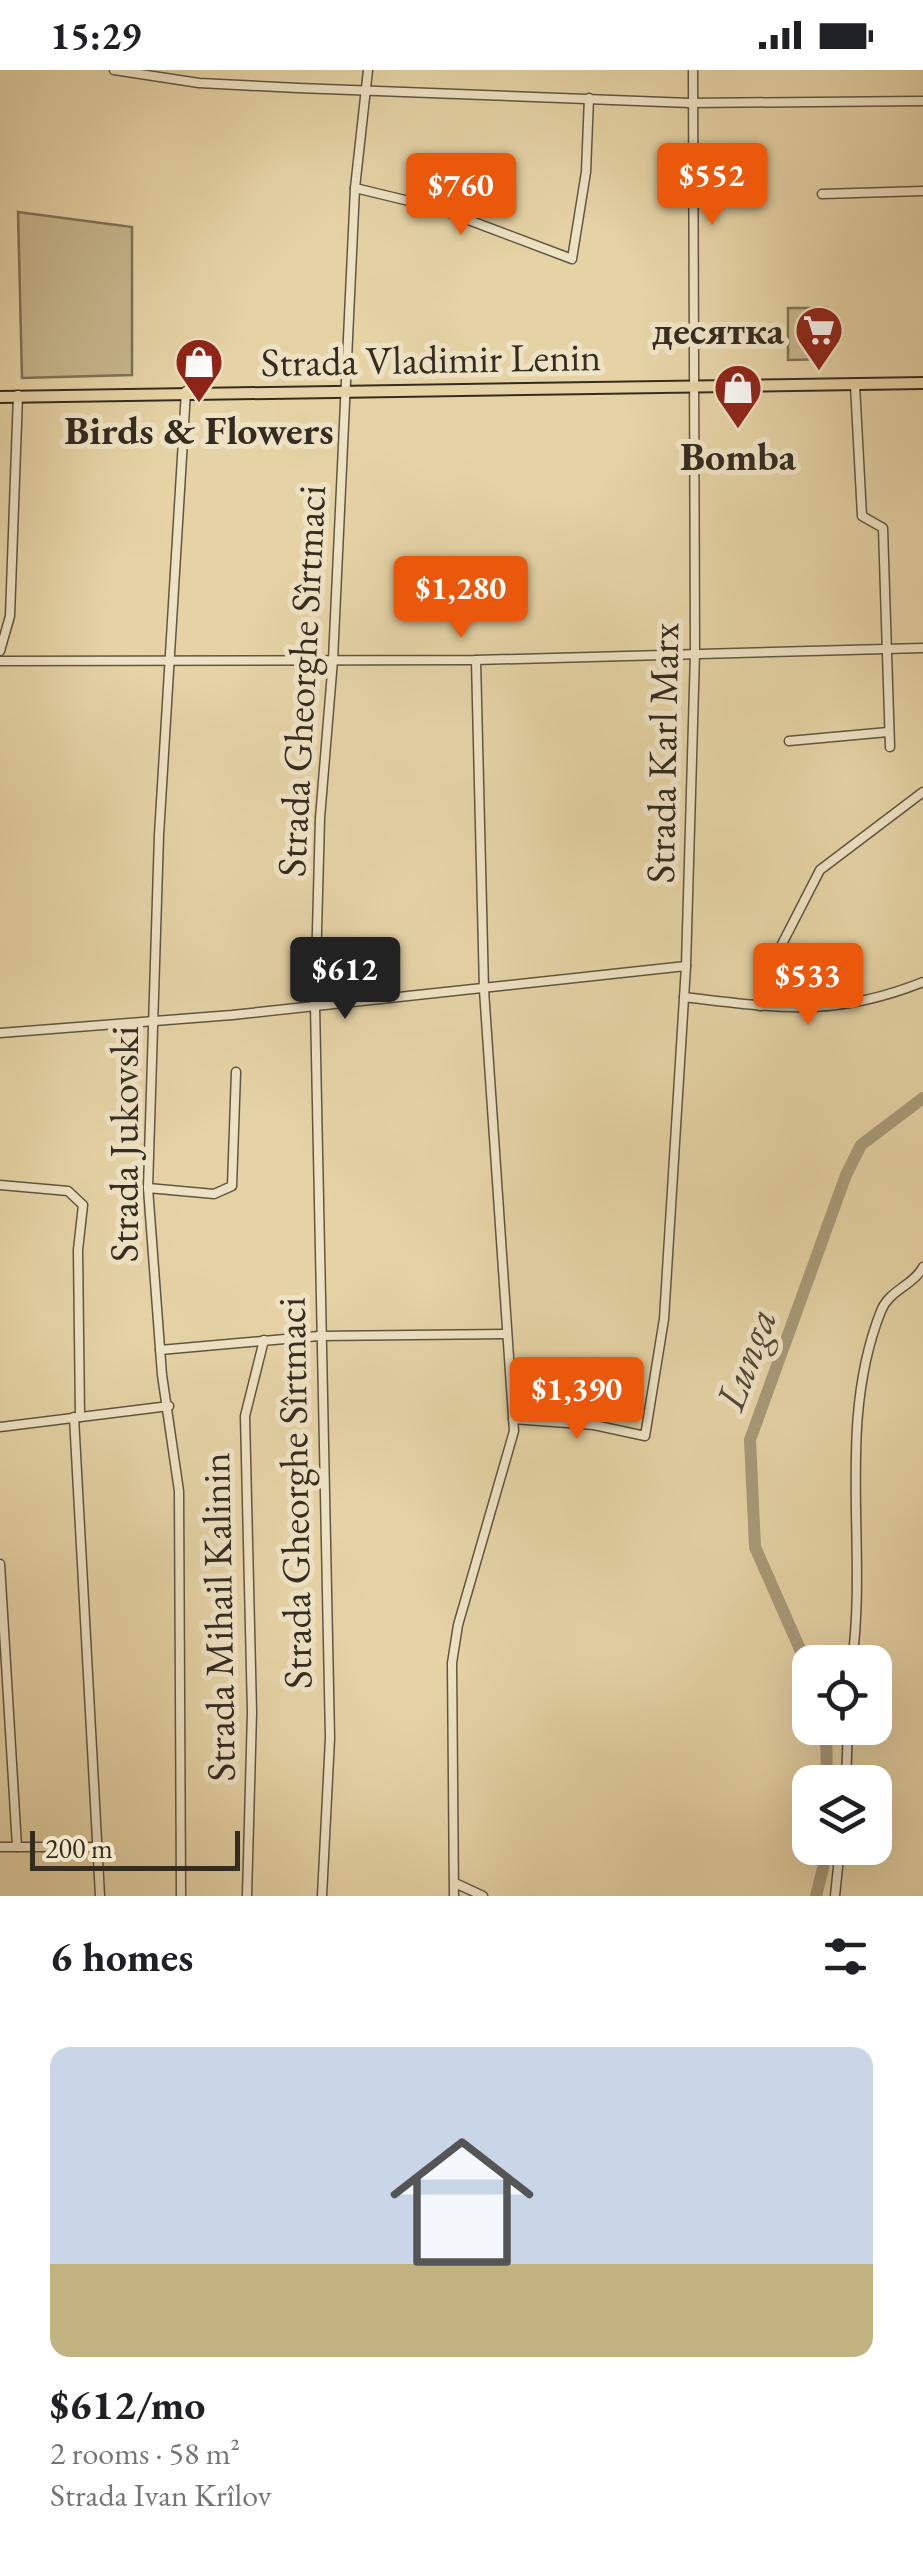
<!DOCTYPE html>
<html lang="en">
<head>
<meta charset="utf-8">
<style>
	body { margin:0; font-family:"EB Garamond",serif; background:#f6f6f6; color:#202124; height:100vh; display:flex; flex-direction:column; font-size:38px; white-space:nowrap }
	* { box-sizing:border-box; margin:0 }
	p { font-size:32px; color:#757577 }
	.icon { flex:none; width:55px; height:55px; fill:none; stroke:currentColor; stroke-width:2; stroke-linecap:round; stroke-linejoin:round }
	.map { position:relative; height:1826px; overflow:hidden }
	.panel { display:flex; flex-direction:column; background:#fff; flex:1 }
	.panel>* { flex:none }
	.buttons { position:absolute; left:792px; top:1575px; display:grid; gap:20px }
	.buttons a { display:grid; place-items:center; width:100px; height:100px; border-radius:20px; background:#fff; box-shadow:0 10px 40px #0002; font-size:50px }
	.scale { position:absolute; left:30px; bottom:25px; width:210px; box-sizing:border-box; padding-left:10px; border:5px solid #352c20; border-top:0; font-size:28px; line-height:35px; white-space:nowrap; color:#352c20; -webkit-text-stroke:8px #eee2c4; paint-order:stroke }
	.price { position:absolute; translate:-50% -85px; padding:0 22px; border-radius:10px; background:#ea580c; color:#fff; font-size:32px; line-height:65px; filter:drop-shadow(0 2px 5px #0008) }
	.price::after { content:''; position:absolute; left:50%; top:60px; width:30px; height:22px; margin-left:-15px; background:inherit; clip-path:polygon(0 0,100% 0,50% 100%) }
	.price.selected { background:#222; color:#fff }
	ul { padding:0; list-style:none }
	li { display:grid; align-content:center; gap:20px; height:530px; padding:0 50px }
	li+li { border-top:2px solid #e0e0e0 }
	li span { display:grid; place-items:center; height:310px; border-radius:20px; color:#555 }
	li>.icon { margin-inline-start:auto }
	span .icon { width:180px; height:180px; fill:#fffc; stroke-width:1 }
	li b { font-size:42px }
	h2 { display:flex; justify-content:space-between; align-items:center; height:120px; padding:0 50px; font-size:42px }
	.status { display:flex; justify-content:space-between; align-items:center; height:70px; padding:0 50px; background:#fff; direction:ltr }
	.status svg { height:28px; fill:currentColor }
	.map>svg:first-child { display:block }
	.green { fill:#c7b78e; stroke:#7e7257; stroke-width:2.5 }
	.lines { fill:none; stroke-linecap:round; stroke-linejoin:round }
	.river { stroke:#a99a78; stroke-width:12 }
	.minor-casing { stroke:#615641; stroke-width:11 }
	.major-casing { stroke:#352c20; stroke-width:14 }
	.minor { stroke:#eee2c4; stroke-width:8 }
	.major { stroke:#e5d3a5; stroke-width:10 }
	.labels { text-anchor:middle; stroke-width:10; stroke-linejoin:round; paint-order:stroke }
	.poi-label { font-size:40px; font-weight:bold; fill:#352c20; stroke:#eee2c4 }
	.street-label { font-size:40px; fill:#352c20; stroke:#eee2c4 }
	.water-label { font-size:42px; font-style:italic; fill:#524836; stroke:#eee2c4 }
</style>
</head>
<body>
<div class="status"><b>15:29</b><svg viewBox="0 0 49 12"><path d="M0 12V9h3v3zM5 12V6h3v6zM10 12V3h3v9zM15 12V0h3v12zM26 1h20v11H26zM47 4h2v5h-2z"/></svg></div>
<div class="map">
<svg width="923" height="1826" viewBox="0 0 923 1826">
	<rect width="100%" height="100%" fill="#e5d3a5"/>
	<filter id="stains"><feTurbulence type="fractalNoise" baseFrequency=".002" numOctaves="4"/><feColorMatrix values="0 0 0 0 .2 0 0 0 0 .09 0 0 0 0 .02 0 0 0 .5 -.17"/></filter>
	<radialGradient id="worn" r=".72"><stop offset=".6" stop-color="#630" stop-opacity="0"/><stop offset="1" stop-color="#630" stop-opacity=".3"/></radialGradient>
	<g class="green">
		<path d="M18 142 132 157V305L22 308Z"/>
		<path d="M788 238H827V289L788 290Z"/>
	</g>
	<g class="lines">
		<g class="river">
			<path d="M810 1602 755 1477 750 1370 846 1105 861 1075 923 1028"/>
			<path d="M826 1658 827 1712"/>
			<path d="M816 1826 828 1778"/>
		</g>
		<g class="minor-casing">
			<g id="minor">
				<path d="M114 0 199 13 298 18 690 33 923 31"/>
				<path d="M355 118 434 137 572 189 586 102 589 28"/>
				<path d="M822 124 923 121"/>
				<path d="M855 315 862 446 883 458 890 677"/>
				<path d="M0 581 10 546 18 325"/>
				<path d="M0 591 476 590 923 578"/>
				<path d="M789 671 888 662"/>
				<path d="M684 927C778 938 833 948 923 912"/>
				<path d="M760 936 781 876 820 800 923 722"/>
				<path d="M0 963 232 945 686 896"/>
				<path d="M0 1115 68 1121 83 1135 78 1180 80 1347"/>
				<path d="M148 1118 214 1124 232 1116 236 1002"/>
				<path d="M160 1280 319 1266 507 1264"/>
				<path d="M74 1347 100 1826"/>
				<path d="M513 1349 594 1355 645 1366 664 1249 686 896 695 583 693 0"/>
				<path d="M0 1357 169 1336"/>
				<path d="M0 1494 17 1777"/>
				<path d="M852 1592C868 1476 836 1354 881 1241 889 1220 913 1216 923 1197"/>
				<path d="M846 1712 848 1658"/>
				<path d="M0 1777H100"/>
				<path d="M455 1813 483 1826"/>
				<path d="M181 1826 179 1421 162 1305 148 1118 159 765 186 321"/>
				<path d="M247 1826 252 1642 245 1346 264 1270"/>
				<path d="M322 1826 330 1668 315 936 320 748 333 590 355 118 368 0"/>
				<path d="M454 1826 452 1593 458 1555 514 1361 484 920 476 590"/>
				<path d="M835 1826 840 1778"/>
			</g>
		</g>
		<g class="major-casing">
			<path id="major" d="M0 327 923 313"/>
		</g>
		<use href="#minor" class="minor"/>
		<use href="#major" class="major"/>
	</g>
	<defs>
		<g id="supermarket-pin" transform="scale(2.5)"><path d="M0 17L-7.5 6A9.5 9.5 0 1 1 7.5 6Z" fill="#8f2418" stroke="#eee2c4"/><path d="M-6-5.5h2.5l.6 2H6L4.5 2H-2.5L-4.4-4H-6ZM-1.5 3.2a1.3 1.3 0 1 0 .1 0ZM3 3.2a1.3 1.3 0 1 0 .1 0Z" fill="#fff"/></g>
		<g id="shop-pin" transform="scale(2.5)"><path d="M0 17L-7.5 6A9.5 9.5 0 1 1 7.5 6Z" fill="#8f2418" stroke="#eee2c4"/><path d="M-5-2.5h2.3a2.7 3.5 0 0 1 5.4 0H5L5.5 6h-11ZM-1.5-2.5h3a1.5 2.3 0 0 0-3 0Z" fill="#fff"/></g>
	</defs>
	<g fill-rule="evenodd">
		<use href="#supermarket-pin" x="819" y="260"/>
		<use href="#shop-pin" x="199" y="292"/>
		<use href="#shop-pin" x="738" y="318"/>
	</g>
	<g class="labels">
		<g class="poi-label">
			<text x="784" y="274" text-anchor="end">десятка</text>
			<text x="199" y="374">Birds &amp; Flowers</text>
			<text x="738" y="400">Bomba</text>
		</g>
		<g class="street-label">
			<text transform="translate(431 289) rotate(-1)" y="14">Strada Vladimir Lenin</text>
			<text transform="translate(301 611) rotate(-87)" y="14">Strada Gheorghe Sîrtmaci</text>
			<text transform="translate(662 683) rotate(-89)" y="14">Strada Karl Marx</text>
			<text transform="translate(124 1074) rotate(-90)" y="14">Strada Jukovski</text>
			<text transform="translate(294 1423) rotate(-91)" y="14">Strada Gheorghe Sîrtmaci</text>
			<text transform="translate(218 1547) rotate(-91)" y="14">Strada Mihail Kalinin</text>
		</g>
		<g class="water-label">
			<text transform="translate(745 1289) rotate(-70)" y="15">Lunga</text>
		</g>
	</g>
	<rect width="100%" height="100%" filter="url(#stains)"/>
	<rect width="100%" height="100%" fill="url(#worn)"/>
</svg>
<div class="buttons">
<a><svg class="icon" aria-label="locate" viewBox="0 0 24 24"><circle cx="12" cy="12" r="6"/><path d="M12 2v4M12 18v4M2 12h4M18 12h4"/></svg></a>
<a><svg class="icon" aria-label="layers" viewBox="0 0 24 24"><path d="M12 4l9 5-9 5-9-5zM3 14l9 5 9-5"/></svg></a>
</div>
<div class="scale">200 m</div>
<b class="price" style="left:712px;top:158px">$552</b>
<b class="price" style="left:461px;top:168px">$760</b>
<b class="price" style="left:461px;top:571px">$1,280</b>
<b class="price selected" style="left:345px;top:952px">$612</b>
<b class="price" style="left:808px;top:958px">$533</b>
<b class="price" style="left:577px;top:1372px">$1,390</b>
</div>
<section class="panel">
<h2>6 homes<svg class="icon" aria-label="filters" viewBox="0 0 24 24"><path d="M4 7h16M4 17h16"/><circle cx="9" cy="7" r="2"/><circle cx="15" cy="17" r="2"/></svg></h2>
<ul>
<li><span style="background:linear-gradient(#c9d6e8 70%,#c2b280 0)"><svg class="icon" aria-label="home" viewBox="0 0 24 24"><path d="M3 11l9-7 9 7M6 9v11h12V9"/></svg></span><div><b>$612/mo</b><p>2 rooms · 58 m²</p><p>Strada Ivan Krîlov</p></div></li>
</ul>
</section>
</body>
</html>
